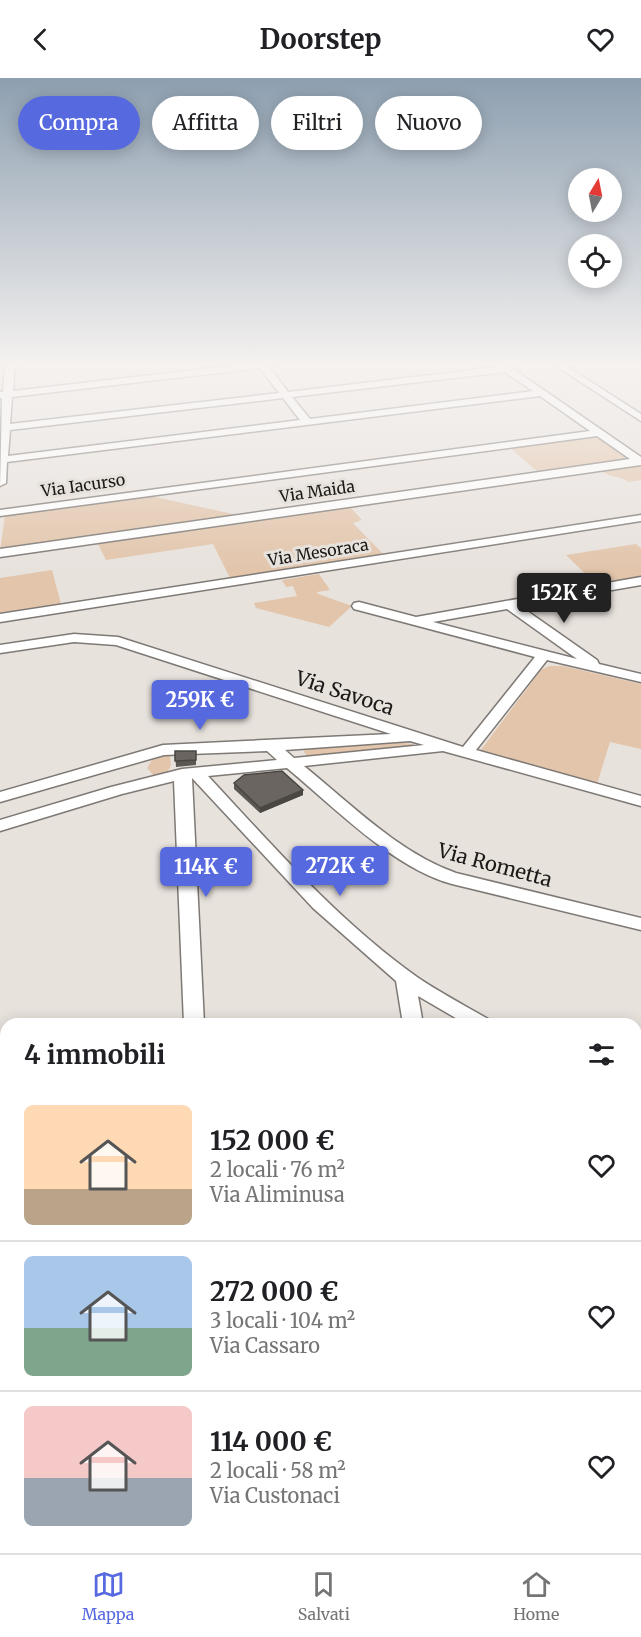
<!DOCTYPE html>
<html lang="it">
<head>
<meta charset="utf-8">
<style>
	body { margin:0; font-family:Merriweather,serif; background:#f6f6f6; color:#202124; height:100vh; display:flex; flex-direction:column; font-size:22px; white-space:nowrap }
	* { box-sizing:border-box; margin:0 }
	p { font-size:20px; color:#757577 }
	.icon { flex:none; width:33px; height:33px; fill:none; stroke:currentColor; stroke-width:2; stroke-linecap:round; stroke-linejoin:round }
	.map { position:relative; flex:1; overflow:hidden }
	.details { position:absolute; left:0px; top:940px; width:642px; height:536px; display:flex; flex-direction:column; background:#fff; border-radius:18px 18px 0 0; box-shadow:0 3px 15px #0003 }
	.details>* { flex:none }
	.banner { position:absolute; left:18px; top:18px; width:606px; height:54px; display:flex; gap:12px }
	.needle { width:39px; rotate:10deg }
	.buttons { position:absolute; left:568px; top:90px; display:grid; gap:12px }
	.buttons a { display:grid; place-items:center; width:54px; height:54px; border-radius:50%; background:#fff; box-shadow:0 3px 15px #0003; font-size:30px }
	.price { position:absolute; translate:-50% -51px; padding:0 14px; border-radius:6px; background:#5769df; color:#fff; font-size:20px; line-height:39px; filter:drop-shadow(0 2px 3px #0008) }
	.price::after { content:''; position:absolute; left:50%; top:36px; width:18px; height:14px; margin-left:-9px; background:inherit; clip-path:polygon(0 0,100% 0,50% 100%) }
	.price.selected { background:#222; color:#fff }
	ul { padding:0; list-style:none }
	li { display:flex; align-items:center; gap:18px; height:150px; padding:0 24px }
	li+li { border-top:2px solid #e0e0e0 }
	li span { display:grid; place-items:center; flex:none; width:168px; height:120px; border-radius:9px; color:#555 }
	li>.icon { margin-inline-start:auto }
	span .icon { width:72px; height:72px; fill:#fffc; stroke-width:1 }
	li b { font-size:26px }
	h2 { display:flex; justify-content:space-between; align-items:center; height:72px; padding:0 24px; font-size:26px }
	.pill { padding:0 21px; border-radius:27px; background:#fff; box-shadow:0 3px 15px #0003; font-size:21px; line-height:54px }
	.pill.selected { background:#5769df; color:#fff }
	header { display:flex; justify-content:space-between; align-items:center; height:78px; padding:0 24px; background:#fff; font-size:27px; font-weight:700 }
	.tab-bar { display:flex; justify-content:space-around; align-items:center; height:84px; border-top:2px solid #e0e0e0; background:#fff; font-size:16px; color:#757577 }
	.tab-bar a { display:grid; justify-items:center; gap:3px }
	.tab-bar .selected { color:#5769df }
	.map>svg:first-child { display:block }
	.green { fill:#e2c5ab }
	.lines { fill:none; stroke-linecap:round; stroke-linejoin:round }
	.minor-casing { stroke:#7e7974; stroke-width:3 }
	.minor { fill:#fff; fill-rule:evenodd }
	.wall { fill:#5b5753 }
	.shaded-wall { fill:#4a4743 }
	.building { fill:#6a6560; stroke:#4a4743; stroke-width:1.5 }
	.labels { text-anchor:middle; stroke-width:6; stroke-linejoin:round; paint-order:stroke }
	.far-street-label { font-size:16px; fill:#1b1917; stroke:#e8e2dd }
	.street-label { font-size:20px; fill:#1b1917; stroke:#e8e2dd }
</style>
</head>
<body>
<header><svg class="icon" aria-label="back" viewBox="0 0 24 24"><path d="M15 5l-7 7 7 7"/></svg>Doorstep<svg class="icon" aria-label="heart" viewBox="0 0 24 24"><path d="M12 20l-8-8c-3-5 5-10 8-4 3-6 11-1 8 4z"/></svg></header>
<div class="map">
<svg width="641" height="1475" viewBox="0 0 641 1475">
	<rect width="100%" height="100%" fill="#e8e2dd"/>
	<g class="green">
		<path d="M597 357 631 382 540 396 509 369Z"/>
		<path d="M638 386 641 389V402L628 404C620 397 612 401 600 392Z"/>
		<path d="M146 417 242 438 0 473 5 437Z"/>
		<path d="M350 429 362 442 353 445 383 476 230 500 213 466 106 482 97 464Z"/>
		<path d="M636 466 641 470V498L596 506 566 477Z"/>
		<path d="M52 492 61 526 0 536V500Z"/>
		<path d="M319 496 330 512 317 514 318 516 352 528 329 549 256 530 254 525 297 518 293 508 286 509 282 502Z"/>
		<path d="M549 588H563L641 606V671L610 664 597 706 483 676 480 673 541 592Z"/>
		<path d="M394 664 414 666 409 669 307 678 304 674 305 669Z"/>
		<path d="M170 676 171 687 167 695 155 699 147 690 152 682Z"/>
		<path d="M0 1356 6 1358V1470H172L173 1475H0Z"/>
	</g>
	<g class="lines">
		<g class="minor-casing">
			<g id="minor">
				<path d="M5 286H15L13 313 247 286H277L269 289 288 314 498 289 496 286H506L641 379V387L0 479V471L630 381 597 358 0 438V432L590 353 540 318 7 384 6 405 0 408 2 320H0V314H3ZM260 290 279 315 10 346 12 319ZM505 294 533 313 310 341 292 319ZM283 320 300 342 8 378 10 352Z"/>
				<path d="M553 286H563L641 336V343Z"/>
				<path d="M641 437V443L0 544V536Z"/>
				<path d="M641 499V507L520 528 597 582 599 586 641 596V604L547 582 476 672 641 718V728L443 673 304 688C352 727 398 774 456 795L641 840V852L452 806C393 790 334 729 287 690L208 698C273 768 338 843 417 899 439 914 464 927 488 941L491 946H466L418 918 423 946H403L396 903 313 830 192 700 204 946H184L174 703 122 716 0 753V742L111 709 182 691 277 682 267 673 164 677 0 724V714L163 667 391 656 116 567 74 564 0 575V567L74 556 118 559 463 669 535 579 354 531 352 528 354 525 359 524 416 539ZM507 531 577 581 433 544ZM410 663 424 667 294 680 285 672Z"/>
				<path d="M636 1035 641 1037V1057L636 1055Z"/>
				<rect x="0" y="1173" width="6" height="22"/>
				<path d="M0 1288 6 1290V1316L0 1314Z"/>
				<path d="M641 1397V1425L636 1426V1398Z"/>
				<path d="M170 1470H198L199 1475H171Z"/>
			</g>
		</g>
		<use href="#minor" class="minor"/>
	</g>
	<g class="wall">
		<path d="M175 673H196V687L176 689Z"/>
		<path d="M234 705 303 717 260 735 234 711Z"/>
	</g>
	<path class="shaded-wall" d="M303 712V717L260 735V730Z"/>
	<g class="building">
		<path d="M175 673H196V682L175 683Z"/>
		<path d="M282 693 303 712 260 730 234 705 244 697Z"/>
	</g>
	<linearGradient id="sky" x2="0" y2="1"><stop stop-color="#8d9fb0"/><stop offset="0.58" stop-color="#f5f2f0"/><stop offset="1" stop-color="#f5f2f0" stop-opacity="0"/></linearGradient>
	<rect width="641" height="493" fill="url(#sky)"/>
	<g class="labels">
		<g class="far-street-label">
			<text transform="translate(83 407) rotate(-8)" y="6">Via Iacurso</text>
			<text transform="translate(317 413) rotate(-8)" y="6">Via Maida</text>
			<text transform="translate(318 474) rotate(-9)" y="6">Via Mesoraca</text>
		</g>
		<g class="street-label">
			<text transform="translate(345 615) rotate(18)" y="7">Via Savoca</text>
			<text transform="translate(495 787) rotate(15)" y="7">Via Rometta</text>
		</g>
	</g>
</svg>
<div class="buttons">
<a><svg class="needle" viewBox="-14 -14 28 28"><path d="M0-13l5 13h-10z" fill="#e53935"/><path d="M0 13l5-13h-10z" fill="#757577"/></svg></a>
<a><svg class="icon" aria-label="locate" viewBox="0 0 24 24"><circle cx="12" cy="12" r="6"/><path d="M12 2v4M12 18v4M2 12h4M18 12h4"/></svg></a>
</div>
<b class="price selected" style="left:564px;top:546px">152K €</b>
<b class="price" style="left:200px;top:653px">259K €</b>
<b class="price" style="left:340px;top:819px">272K €</b>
<b class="price" style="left:206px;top:820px">114K €</b>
<div class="banner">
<a class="pill selected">Compra</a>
<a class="pill">Affitta</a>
<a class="pill">Filtri</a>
<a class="pill">Nuovo</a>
</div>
<section class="details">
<h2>4 immobili<svg class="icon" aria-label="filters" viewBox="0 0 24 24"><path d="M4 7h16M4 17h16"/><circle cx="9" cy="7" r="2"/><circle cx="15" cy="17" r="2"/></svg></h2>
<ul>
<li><span style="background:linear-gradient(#ffd9b3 70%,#b9a48a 0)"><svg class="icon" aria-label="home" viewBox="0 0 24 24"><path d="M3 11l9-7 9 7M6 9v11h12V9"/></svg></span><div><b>152 000 €</b><p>2 locali · 76 m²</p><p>Via Aliminusa</p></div><svg class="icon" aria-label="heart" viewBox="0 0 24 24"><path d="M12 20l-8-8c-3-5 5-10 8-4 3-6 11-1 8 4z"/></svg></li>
<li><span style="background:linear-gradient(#a9c7e8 60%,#7fa58c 0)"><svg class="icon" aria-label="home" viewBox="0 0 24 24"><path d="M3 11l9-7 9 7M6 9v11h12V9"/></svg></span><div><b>272 000 €</b><p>3 locali · 104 m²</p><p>Via Cassaro</p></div><svg class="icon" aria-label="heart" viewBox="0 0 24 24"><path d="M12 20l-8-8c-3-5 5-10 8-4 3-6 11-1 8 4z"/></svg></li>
<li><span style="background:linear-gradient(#f6c9c9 60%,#9aa5b1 0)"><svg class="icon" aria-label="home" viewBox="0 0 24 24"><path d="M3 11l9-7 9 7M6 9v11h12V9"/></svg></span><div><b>114 000 €</b><p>2 locali · 58 m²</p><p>Via Custonaci</p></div><svg class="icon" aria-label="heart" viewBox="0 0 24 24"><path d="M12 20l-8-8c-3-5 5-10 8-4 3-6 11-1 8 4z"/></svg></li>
</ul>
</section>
</div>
<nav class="tab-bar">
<a class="selected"><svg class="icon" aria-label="map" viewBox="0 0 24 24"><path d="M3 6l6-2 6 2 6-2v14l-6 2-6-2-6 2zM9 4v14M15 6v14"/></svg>Mappa</a>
<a><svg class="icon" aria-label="saved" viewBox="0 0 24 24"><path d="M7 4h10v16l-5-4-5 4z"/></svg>Salvati</a>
<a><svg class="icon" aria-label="home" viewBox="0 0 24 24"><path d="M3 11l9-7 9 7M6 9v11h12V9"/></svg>Home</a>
</nav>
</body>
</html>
